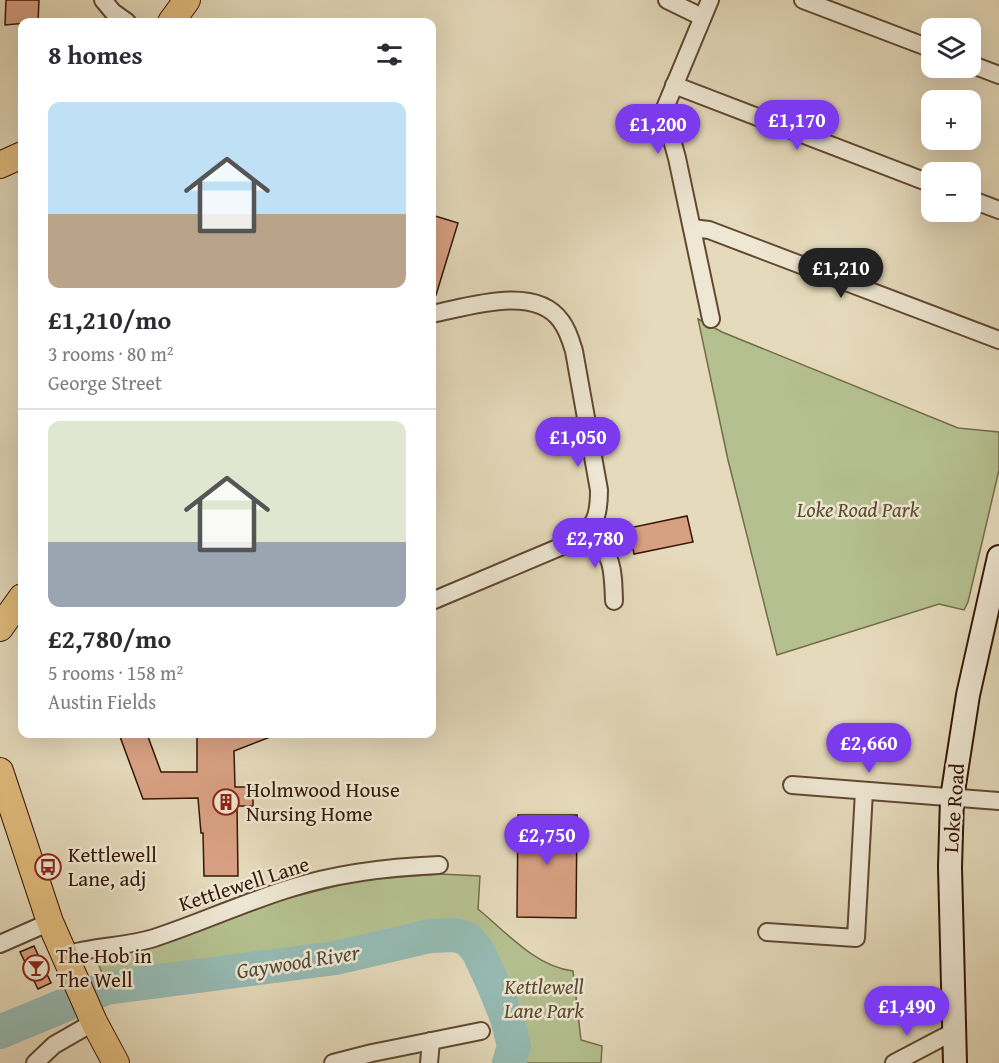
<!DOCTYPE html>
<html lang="en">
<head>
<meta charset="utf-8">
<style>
	body { margin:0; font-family:"Gentium Book Plus",serif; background:#f7f7f7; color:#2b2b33; height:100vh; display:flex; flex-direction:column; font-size:22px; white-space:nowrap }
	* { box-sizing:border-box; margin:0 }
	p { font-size:20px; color:#7c7c81 }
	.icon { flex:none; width:33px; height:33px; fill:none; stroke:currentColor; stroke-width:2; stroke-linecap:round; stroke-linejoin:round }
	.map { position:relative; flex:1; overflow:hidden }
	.side { position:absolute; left:18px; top:18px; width:418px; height:720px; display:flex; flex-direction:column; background:#fff; border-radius:12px; box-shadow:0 6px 24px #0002 }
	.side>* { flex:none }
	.controls { position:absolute; left:921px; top:18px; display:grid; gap:12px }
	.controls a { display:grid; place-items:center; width:60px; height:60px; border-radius:12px; background:#fff; box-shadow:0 6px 24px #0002; font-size:30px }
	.price { position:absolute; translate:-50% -51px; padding:0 14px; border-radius:21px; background:#7c3aed; color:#fff; font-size:20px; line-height:39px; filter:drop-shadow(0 2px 3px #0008) }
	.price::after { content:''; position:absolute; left:50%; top:36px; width:18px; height:14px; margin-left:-9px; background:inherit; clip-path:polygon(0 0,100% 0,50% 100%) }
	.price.active { background:#222; color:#fff }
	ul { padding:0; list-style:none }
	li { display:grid; align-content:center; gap:12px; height:318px; padding:0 30px }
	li+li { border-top:2px solid #e1e1e2 }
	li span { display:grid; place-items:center; height:186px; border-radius:12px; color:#555 }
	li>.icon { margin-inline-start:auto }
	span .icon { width:108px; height:108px; fill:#fffc; stroke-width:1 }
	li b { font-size:26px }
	h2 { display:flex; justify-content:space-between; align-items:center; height:72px; padding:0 30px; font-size:26px }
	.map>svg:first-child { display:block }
	.green { fill:#b5c090; stroke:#756c4a; stroke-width:1.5 }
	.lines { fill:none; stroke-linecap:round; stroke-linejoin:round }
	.river { stroke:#96bab3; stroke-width:34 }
	.building { fill:#d8a082; stroke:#351705; stroke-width:1.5 }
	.street-casing { stroke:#614832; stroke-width:20 }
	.secondary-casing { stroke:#351705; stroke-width:26 }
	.primary-casing { stroke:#351705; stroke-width:28 }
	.street { stroke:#eee7d3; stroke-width:16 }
	.secondary { stroke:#eee7d3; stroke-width:22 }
	.primary { stroke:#e2bd7e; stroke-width:26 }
	.labels { text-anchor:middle; stroke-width:5; stroke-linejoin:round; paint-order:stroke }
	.park-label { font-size:21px; font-style:italic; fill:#5b4a2f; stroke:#eee7d3 }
	.poi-label { font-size:21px; fill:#351705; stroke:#eee7d3; text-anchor:start }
	.street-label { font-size:21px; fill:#351705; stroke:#eee7d3 }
	.water-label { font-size:22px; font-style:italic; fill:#524839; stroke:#eee7d3 }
</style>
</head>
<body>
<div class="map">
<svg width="999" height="1063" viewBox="0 0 999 1063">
	<rect width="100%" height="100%" fill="#e5dabb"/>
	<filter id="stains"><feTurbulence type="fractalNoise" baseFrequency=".00333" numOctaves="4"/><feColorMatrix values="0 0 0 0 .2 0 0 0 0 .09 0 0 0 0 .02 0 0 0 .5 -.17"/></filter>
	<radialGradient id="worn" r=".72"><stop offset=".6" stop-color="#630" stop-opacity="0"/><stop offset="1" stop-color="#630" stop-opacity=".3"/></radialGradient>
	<g class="green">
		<path d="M698 319 722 332 958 428 999 432V470L968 602 964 610 939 604 777 655 728 460Z"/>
		<path d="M440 874 480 876 478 909C507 933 535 966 573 971L581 1040 602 1046 601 1063H522C523 1051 523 1038 519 1027 512 1001 487 936 460 929 424 920 362 943 326 950 253 964 179 971 105 980L95 956 128 952 175 940 281 900 360 880Z"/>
	</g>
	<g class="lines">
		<path class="river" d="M0 1032 106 988 336 958 430 936 455 935 468 939 478 951 494 986 507 1018 514 1046 509 1063"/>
	</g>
	<g class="building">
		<path d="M6 0H39L38 22 5 25Z"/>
		<path d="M432 215 458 223 436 295 432 294Z"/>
		<path d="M687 516 693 542 634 554 629 528Z"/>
		<path d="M119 734H147L161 772H197V734H278L234 751 235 787H253V806H237L238 876H204L203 833H201L198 798 143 799Z"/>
		<path d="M518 815H577L576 918 517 917Z"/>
		<path d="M34 946 51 983 38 989 20 952Z"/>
	</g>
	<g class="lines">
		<g class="street-casing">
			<g id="street">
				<path d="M103 0 113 12 127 22"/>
				<path d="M667 0 702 17"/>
				<path d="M710 0 665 108V115L677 158 711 319"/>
				<path d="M803 0 932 49"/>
				<path d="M970 64 999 75"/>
				<path d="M674 85 932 184"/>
				<path d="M970 199 999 210"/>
				<path d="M692 228 709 230 999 340"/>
				<path d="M432 314C468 307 535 284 561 321 568 330 571 341 574 351L599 490C599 518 595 527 572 542L432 601"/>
				<path d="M589 531C613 555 613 568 614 601"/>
				<path d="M792 785 999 801"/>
				<path d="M767 932 856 938 864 791"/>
				<path d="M0 944 50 922"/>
				<path d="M65 955C94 946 125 947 154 938 200 923 245 902 291 888 338 873 391 867 439 865"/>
				<path d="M35 1063 54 1045 94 1022"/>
				<path d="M333 1063 372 1053 481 1031"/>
				<path d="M429 1063 431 1041"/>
				<path d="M894 1063 953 1032"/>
			</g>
		</g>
		<g class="secondary-casing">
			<path id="secondary" d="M955 1063 950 867 952 798 968 695 999 557"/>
		</g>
		<g class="primary-casing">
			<g id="primary">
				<path d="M171 22 187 0"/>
				<path d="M0 165 22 155"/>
				<path d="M0 628 22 597"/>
				<path d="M0 771 50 922 94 1022 116 1063"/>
			</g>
		</g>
		<use href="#street" class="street"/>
		<use href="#secondary" class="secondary"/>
		<use href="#primary" class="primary"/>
	</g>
	<defs>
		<g id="building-ring" transform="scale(1.35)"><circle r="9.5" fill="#eee7d3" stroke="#8f2418" stroke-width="1.5"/><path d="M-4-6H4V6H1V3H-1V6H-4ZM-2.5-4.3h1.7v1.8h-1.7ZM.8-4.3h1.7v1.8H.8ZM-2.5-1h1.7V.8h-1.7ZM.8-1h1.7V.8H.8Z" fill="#8f2418"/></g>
		<g id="bus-ring" transform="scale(1.35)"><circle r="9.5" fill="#eee7d3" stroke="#8f2418" stroke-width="1.5"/><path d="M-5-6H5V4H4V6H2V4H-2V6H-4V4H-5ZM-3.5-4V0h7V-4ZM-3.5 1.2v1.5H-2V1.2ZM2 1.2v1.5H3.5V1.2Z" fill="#8f2418"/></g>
		<g id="bar-ring" transform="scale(1.35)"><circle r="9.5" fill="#eee7d3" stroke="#8f2418" stroke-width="1.5"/><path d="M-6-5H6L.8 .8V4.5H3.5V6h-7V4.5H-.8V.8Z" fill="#8f2418"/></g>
	</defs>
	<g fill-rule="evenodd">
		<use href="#building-ring" x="226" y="802"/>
		<use href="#bus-ring" x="48" y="867"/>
		<use href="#bar-ring" x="36" y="968"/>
	</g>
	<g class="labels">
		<g class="park-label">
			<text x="858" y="517">Loke Road Park</text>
			<text x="544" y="994">Kettlewell<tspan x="544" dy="24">Lane Park</tspan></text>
		</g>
		<g class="poi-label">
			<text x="246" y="797">Holmwood House<tspan x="246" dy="24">Nursing Home</tspan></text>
			<text x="68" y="862">Kettlewell<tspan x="68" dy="24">Lane, adj</tspan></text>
			<text x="56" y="963">The Hob in<tspan x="56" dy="24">The Well</tspan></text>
		</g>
		<g class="street-label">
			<text transform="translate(954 808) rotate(-86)" y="7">Loke Road</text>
			<text transform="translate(244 884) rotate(-18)" y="7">Kettlewell Lane</text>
		</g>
		<g class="water-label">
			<text transform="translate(298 961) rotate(-9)" y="8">Gaywood River</text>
		</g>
	</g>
	<rect width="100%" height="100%" filter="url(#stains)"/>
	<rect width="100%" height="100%" fill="url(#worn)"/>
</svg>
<div class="controls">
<a><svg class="icon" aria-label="layers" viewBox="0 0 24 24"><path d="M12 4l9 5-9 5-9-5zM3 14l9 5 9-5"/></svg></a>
<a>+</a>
<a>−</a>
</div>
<b class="price" style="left:797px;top:151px">£1,170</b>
<b class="price" style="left:658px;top:155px">£1,200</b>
<b class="price active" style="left:841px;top:299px">£1,210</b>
<b class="price" style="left:578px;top:468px">£1,050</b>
<b class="price" style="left:595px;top:569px">£2,780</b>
<b class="price" style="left:869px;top:774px">£2,660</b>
<b class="price" style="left:547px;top:866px">£2,750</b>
<b class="price" style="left:907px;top:1037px">£1,490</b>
<section class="side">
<h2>8 homes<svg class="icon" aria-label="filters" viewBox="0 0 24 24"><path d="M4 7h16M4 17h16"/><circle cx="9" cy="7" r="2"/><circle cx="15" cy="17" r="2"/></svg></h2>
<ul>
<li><span style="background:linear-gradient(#bfe0f5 60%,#b9a48a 0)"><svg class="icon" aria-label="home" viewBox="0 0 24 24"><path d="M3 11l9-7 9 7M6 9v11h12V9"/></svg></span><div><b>£1,210/mo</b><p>3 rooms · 80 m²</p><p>George Street</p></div></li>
<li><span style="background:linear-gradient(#dfe7d0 65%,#9aa5b1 0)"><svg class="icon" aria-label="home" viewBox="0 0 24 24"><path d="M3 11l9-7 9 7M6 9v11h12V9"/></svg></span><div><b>£2,780/mo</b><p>5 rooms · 158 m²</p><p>Austin Fields</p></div></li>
</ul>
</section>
</div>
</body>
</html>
